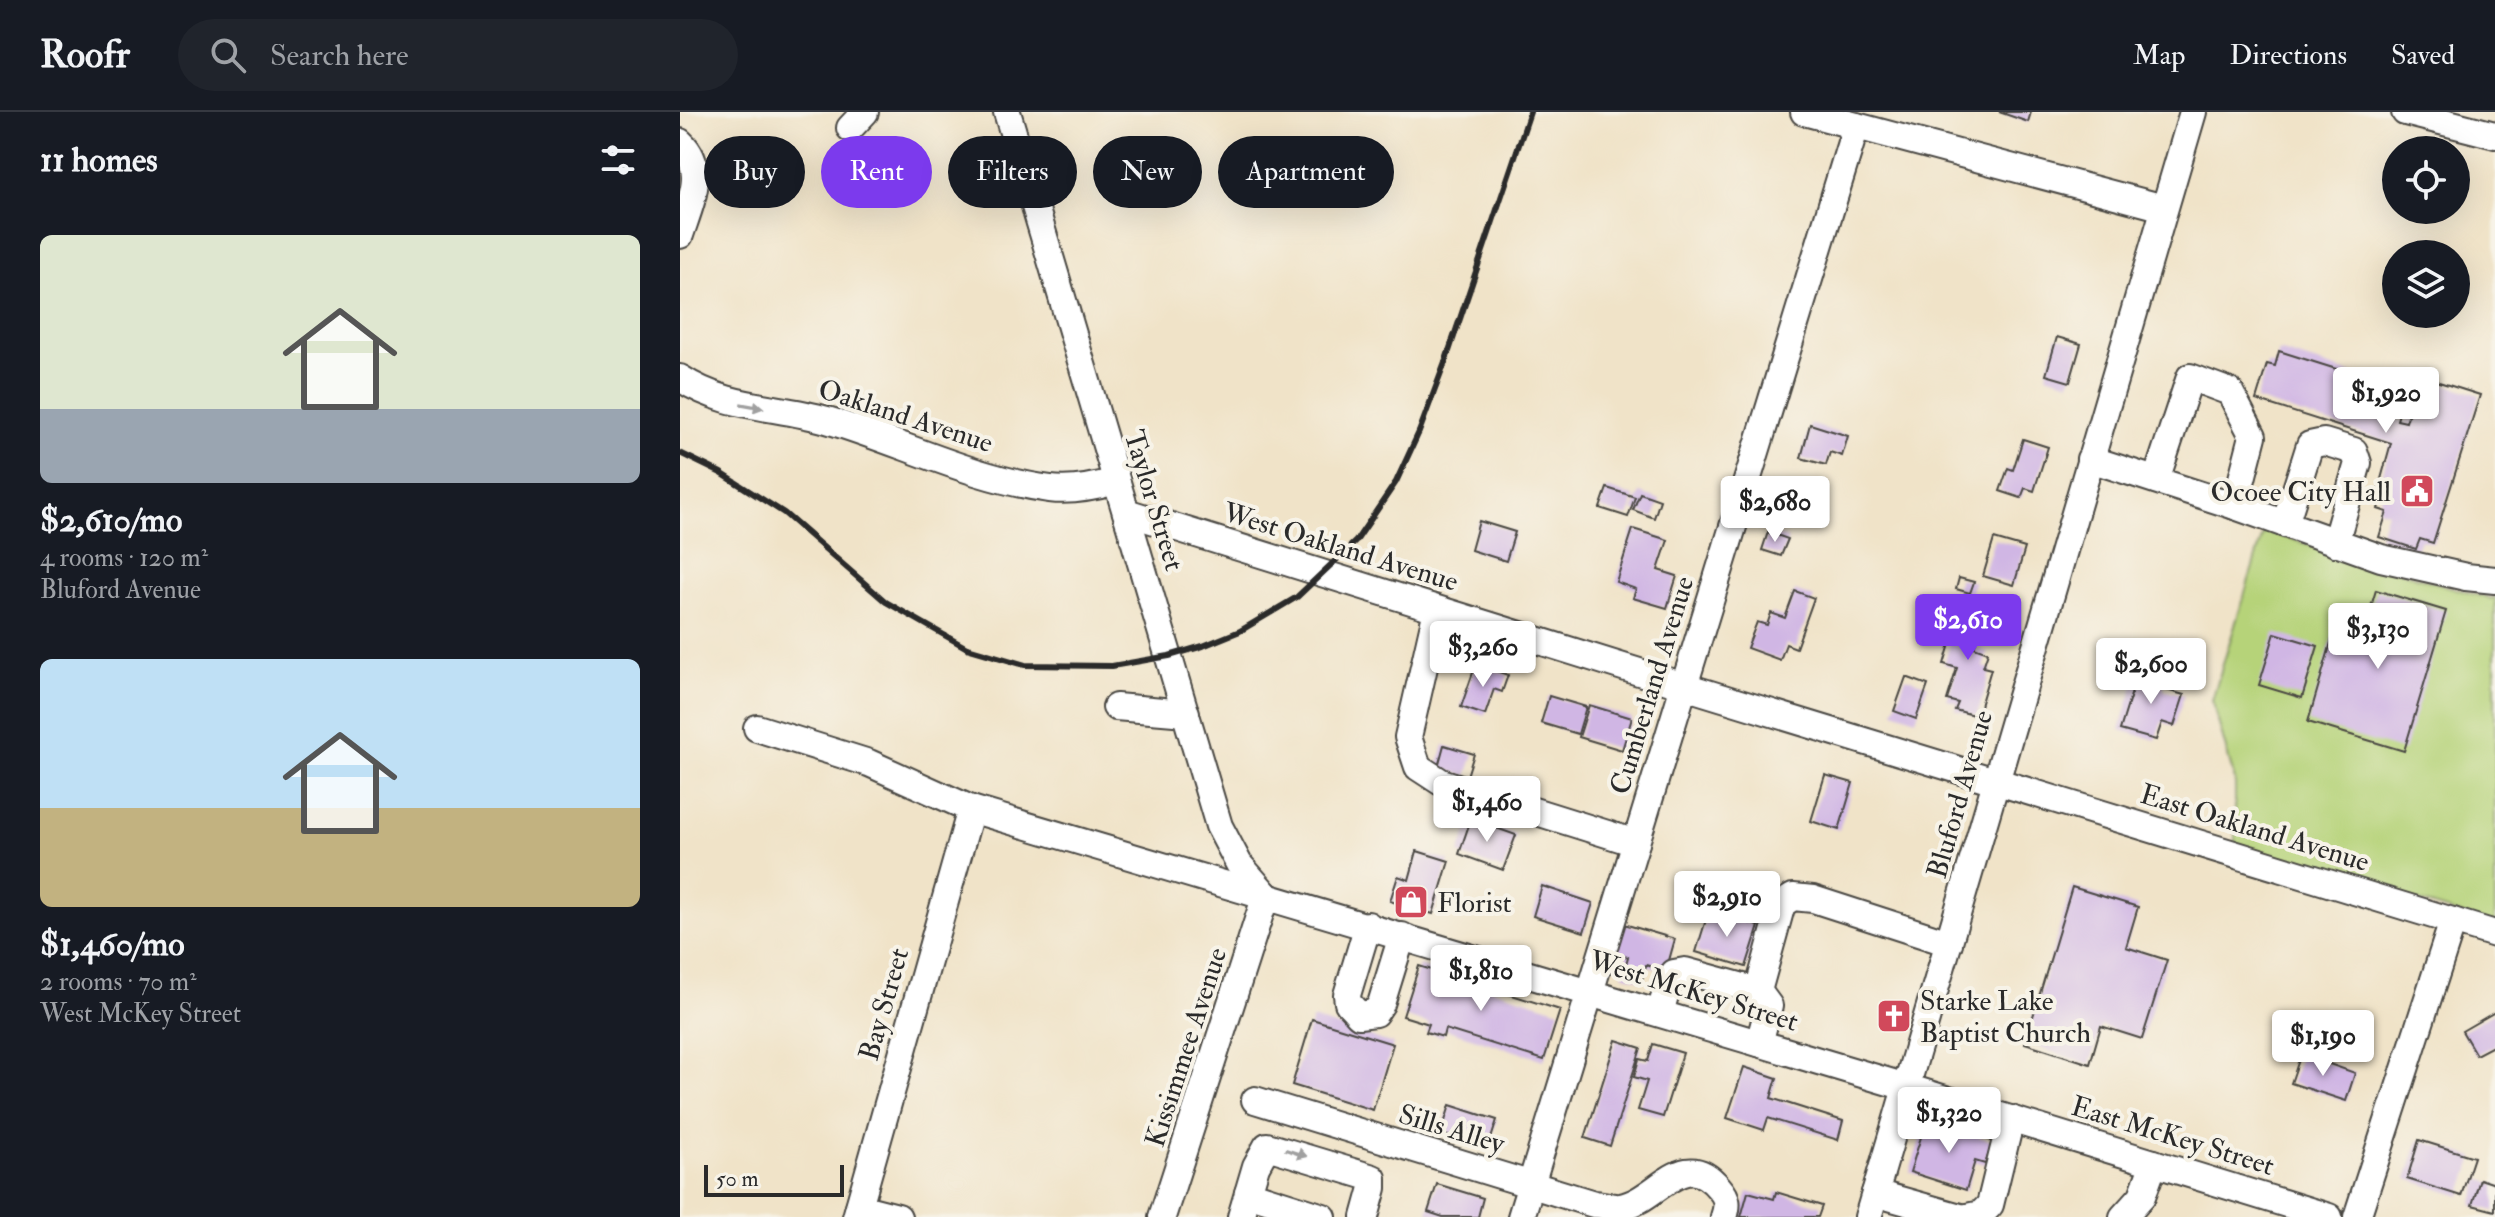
<!DOCTYPE html>
<html lang="en">
<head>
<meta charset="utf-8">
<style>
	body { margin:0; font-family:"IM FELL Double Pica",serif; background:#20242c; color:#f1f3f6; height:100vh; display:flex; flex-direction:column; font-size:30px; white-space:nowrap }
	* { box-sizing:border-box; margin:0 }
	p { font-size:26px; color:#9ea1a6 }
	.icon { flex:none; width:44px; height:44px; fill:none; stroke:currentColor; stroke-width:2; stroke-linecap:round; stroke-linejoin:round }
	.map { position:relative; flex:1; overflow:hidden }
	.sheet { display:flex; flex-direction:column; background:#171b24; width:680px }
	.sheet>* { flex:none }
	.banner { position:absolute; left:24px; top:24px; width:760px; height:72px; display:flex; gap:16px }
	.controls { position:absolute; left:1702px; top:24px; display:grid; gap:16px }
	.controls a { display:grid; place-items:center; width:88px; height:88px; border-radius:50%; background:#171b24; box-shadow:0 8px 32px #0002; font-size:40px }
	.scale { position:absolute; left:24px; bottom:20px; width:140px; box-sizing:border-box; padding-left:8px; border:4px solid #2b2b2b; border-top:0; font-size:22px; line-height:28px; white-space:nowrap; color:#2b2b2b; -webkit-text-stroke:6px #f7f3e8; paint-order:stroke }
	.price { position:absolute; translate:-50% -68px; padding:0 18px; border-radius:8px; background:#fff; color:#222; font-size:26px; line-height:52px; filter:drop-shadow(0 2px 4px #0008) }
	.price::after { content:''; position:absolute; left:50%; top:48px; width:24px; height:18px; margin-left:-12px; background:inherit; clip-path:polygon(0 0,100% 0,50% 100%) }
	.price.on { background:#7c3aed; color:#fff }
	ul { padding:0; list-style:none }
	li { display:grid; align-content:center; gap:16px; height:424px; padding:0 40px }
	li span { display:grid; place-items:center; height:248px; border-radius:12px; color:#555 }
	li>.icon { margin-inline-start:auto }
	span .icon { width:144px; height:144px; fill:#fffc; stroke-width:1 }
	li b { font-size:34px }
	h2 { display:flex; justify-content:space-between; align-items:center; height:96px; padding:0 40px; font-size:34px }
	.chip { padding:0 28px; border-radius:36px; background:#171b24; box-shadow:0 8px 32px #0002; font-size:28px; line-height:72px }
	.chip.on { background:#7c3aed; color:#fff }
	header { display:flex; align-items:center; gap:48px; box-sizing:border-box; height:112px; padding:0 40px; background:#171b24; border-bottom:2px solid #363941 }
	header strong { font-size:38px }
	nav { display:flex; gap:44px; margin-inline-start:auto; font-size:28px }
	.search { width:560px; height:72px; background:#20242c; display:flex; align-items:center; gap:20px; box-sizing:border-box; padding:0 28px; border-radius:44px; color:#9ea1a6; font-size:30px }
	main { display:flex; flex:1; min-height:0 }
	.map>svg:first-child { display:block }
	.green { fill:#b6d379; stroke:#707f52; stroke-width:2 }
	.building { fill:#d0b6e4 }
	.lines { fill:none; stroke-linecap:round; stroke-linejoin:round }
	.minor-casing { stroke:#494743; stroke-width:30 }
	.minor { stroke:#fff; stroke-width:26 }
	.rail { stroke:#2b2b2b; stroke-width:6 }
	.oneway { fill:#a0a0a0 }
	.labels { text-anchor:middle; stroke-width:8; stroke-linejoin:round; paint-order:stroke }
	.street-label { font-size:28px; fill:#2b2b2b; stroke:#f7f3e8 }
	.poi-label { font-size:28px; fill:#2b2b2b; stroke:#f7f3e8; text-anchor:start }
</style>
</head>
<body>
<header>
<strong>Roofr</strong>
<div class="search"><svg class="icon" aria-label="search" viewBox="0 0 24 24"><circle cx="10" cy="10" r="6"/><path d="M15 15l6 6"/></svg>Search here</div>
<nav><a>Map</a><a>Directions</a><a>Saved</a></nav>
</header>
<main>
<section class="sheet">
<h2>11 homes<svg class="icon" aria-label="filters" viewBox="0 0 24 24"><path d="M4 7h16M4 17h16"/><circle cx="9" cy="7" r="2"/><circle cx="15" cy="17" r="2"/></svg></h2>
<ul>
<li><span style="background:linear-gradient(#dfe7d0 70%,#9aa5b1 0)"><svg class="icon" aria-label="home" viewBox="0 0 24 24"><path d="M3 11l9-7 9 7M6 9v11h12V9"/></svg></span><div><b>$2,610/mo</b><p>4 rooms · 120 m²</p><p>Bluford Avenue</p></div></li>
<li><span style="background:linear-gradient(#bfe0f5 60%,#c2b280 0)"><svg class="icon" aria-label="home" viewBox="0 0 24 24"><path d="M3 11l9-7 9 7M6 9v11h12V9"/></svg></span><div><b>$1,460/mo</b><p>2 rooms · 70 m²</p><p>West McKey Street</p></div></li>
</ul>
</section>
<div class="map">
<svg width="1815" height="1105" viewBox="0 0 1815 1105">
	<rect width="100%" height="100%" fill="#f7f3e8"/>
	<filter id="ink" filterUnits="userSpaceOnUse"><feTurbulence type="fractalNoise" baseFrequency=".0125" numOctaves="2"/><feDisplacementMap in="SourceGraphic" scale="16" xChannelSelector="R" yChannelSelector="G"/><feConvolveMatrix kernelMatrix="1 2 1 2 8 2 1 2 1" color-interpolation-filters="sRGB"/></filter>
	<filter id="wash" filterUnits="userSpaceOnUse"><feTurbulence type="fractalNoise" baseFrequency=".006" numOctaves="4" result="noise"/><feDisplacementMap in="SourceGraphic" scale="32" xChannelSelector="R" yChannelSelector="G"/><feGaussianBlur stdDeviation="1.8" result="paint"/><feColorMatrix in="noise" values="0 0 0 0 0 0 0 0 0 0 0 0 0 0 0 0 0 1.4 0 .05"/><feComposite in="paint" operator="in"/></filter>
	<g filter="url(#wash)">
		<rect width="100%" height="100%" fill="#f0e3c8"/>
		<path class="green" d="M1584 419 1810 487 1815 485V813L1555 734V669L1532 588Z"/>
		<g id="blocks">
			<g class="building">
				<path d="M1319 0H1351L1348 10Z"/>
				<path d="M1377 225 1401 232 1390 270 1366 263Z"/>
				<path d="M1599 239 1726 279 1717 308 1726 310 1740 264 1800 283 1753 431 1740 427 1736 437 1699 425 1707 400 1698 397 1703 379 1698 378 1711 331 1576 288 1587 252 1595 254Z"/>
				<path d="M1130 312 1168 324 1162 344 1150 340 1146 353 1121 346Z"/>
				<path d="M1343 327 1368 335 1354 379 1345 376 1341 386 1320 379 1328 356 1333 358Z"/>
				<path d="M927 376 955 385 948 405 920 396Z"/>
				<path d="M960 381 980 388 974 406 953 398Z"/>
				<path d="M799 409 835 420 826 449 791 438Z"/>
				<path d="M953 417 988 428 978 458 997 464 987 496 953 486 956 477 936 470Z"/>
				<path d="M1088 420 1108 427 1101 444 1082 438Z"/>
				<path d="M1314 427 1345 436 1334 473 1303 464Z"/>
				<path d="M1279 466 1294 470 1290 481 1276 477Z"/>
				<path d="M1696 478 1766 499 1724 639 1628 610 1659 503 1686 511Z"/>
				<path d="M1115 479 1134 486 1116 536 1106 532 1100 548 1067 536 1077 510 1087 513 1091 501 1105 506Z"/>
				<path d="M1282 492 1305 499 1294 535 1308 540 1303 555 1311 557 1297 604 1275 598 1278 591 1267 588 1277 556 1264 552Z"/>
				<path d="M1595 521 1638 534 1622 586 1579 573Z"/>
				<path d="M796 552 828 563 822 580 814 577 805 603 781 595Z"/>
				<path d="M1459 557 1487 565 1483 577 1504 583 1494 614 1482 610 1476 628 1440 618Z"/>
				<path d="M1226 565 1248 573 1236 607 1214 599Z"/>
				<path d="M869 584 906 595 898 622 861 611Z"/>
				<path d="M909 593 952 606 942 638 899 625Z"/>
				<path d="M764 633 794 642 787 664 758 655Z"/>
				<path d="M1145 663 1173 671 1159 718 1131 709Z"/>
				<path d="M791 707 836 723 823 758 779 742Z"/>
				<path d="M737 739 769 749 753 802 710 789 718 764 729 768Z"/>
				<path d="M862 774 913 791 904 820 853 804Z"/>
				<path d="M1392 775 1458 795 1446 835 1487 848 1462 927 1421 914 1410 952 1345 931Z"/>
				<path d="M1029 798 1079 814 1066 855 1016 840Z"/>
				<path d="M944 812 995 827 986 859 966 853 962 868 943 862 948 845 935 841Z"/>
				<path d="M739 854 880 898 864 948 765 917 763 925 746 920 749 912 723 904Z"/>
				<path d="M1815 900V933L1796 943 1782 919Z"/>
				<path d="M632 907 713 932 693 998 612 973Z"/>
				<path d="M936 928 961 936 930 1034 905 1026Z"/>
				<path d="M973 932 1003 941 983 1005 958 998 967 969 954 965 959 947 968 949Z"/>
				<path d="M1621 942 1675 961 1666 989 1611 971Z"/>
				<path d="M1064 955 1097 966 1091 986 1163 1009 1158 1028 1088 1006 1084 1018 1047 1006Z"/>
				<path d="M770 993 817 1008 808 1036 761 1022Z"/>
				<path d="M1246 1009 1313 1029 1305 1052 1295 1049 1286 1078 1230 1060Z"/>
				<path d="M1739 1028 1794 1045 1781 1084 1727 1067Z"/>
				<path d="M1800 1067 1815 1072V1099L1792 1093Z"/>
				<path d="M757 1072 803 1086 798 1105H763L748 1100Z"/>
				<path d="M1068 1080 1094 1087 1096 1080 1142 1094 1138 1105H1061Z"/>
			</g>
		</g>
	</g>
	<g filter="url(#ink)">
		<use href="#blocks" fill-opacity="0" stroke="#494743" stroke-width="2"/>
		<g class="lines">
			<g class="minor-casing">
				<g id="minor">
					<path d="M327 0 539 714 559 752 586 783"/>
					<path d="M1124 0 1484 96"/>
					<path d="M1725 0 1815 23"/>
					<path d="M170 16 185 0"/>
					<path d="M0 30C28 56 10 92 0 123"/>
					<path d="M0 266C47 297 95 293 147 308 221 330 293 367 370 377 392 380 415 375 436 369"/>
					<path d="M1410 347 1555 394 1701 446 1786 465 1815 468"/>
					<path d="M1476 368 1510 265 1550 280 1573 324 1555 394"/>
					<path d="M446 400 1004 574 1815 822"/>
					<path d="M1605 412 1630 333 1644 330 1674 339 1678 351 1655 431"/>
					<path d="M757 498 728 625 738 655 761 670 956 731"/>
					<path d="M436 595 506 601"/>
					<path d="M77 616 189 651 291 697 1226 975 1649 1105"/>
					<path d="M688 813 667 883 668 891 679 903 695 901 701 892 722 824"/>
					<path d="M1078 879 1102 792 1113 785 1133 787 1269 831"/>
					<path d="M980 901 989 869 994 861 1005 859 1078 879 1089 894 1079 931"/>
					<path d="M575 988 914 1092C922 1092 932 1096 940 1095 978 1089 1003 1032 1039 1076 1048 1086 1048 1093 1044 1105"/>
					<path d="M568 1081 643 1105"/>
					<path d="M1195 1081 1280 1105"/>
					<path d="M179 1095 218 1105"/>
					<path d="M176 1105 291 697"/>
					<path d="M482 1105 586 783"/>
					<path d="M561 1105 576 1054 587 1034 693 1066V1076L685 1105"/>
					<path d="M841 1105 1176 14"/>
					<path d="M1188 1105 1513 0"/>
					<path d="M1287 1105 1301 1102 1310 1093 1331 1007"/>
					<path d="M1443 1105 1462 1084 1474 1051"/>
					<path d="M1677 1105 1773 809"/>
				</g>
			</g>
			<use href="#minor" class="minor"/>
			<path class="rail" d="M0 341 41 361 104 401 206 490 287 536 345 553 432 554 489 544 523 534 560 519 617 485 676 429 716 370 739 320 766 248 850 0"/>
		</g>
		<defs><path id="oneway-solid" d="M-6-.8H1V-3.2L6.5 0L1 3.2V.8H-6Z" transform="scale(2)"/></defs>
		<g class="oneway">
			<use href="#oneway-solid" transform="translate(72 294) rotate(10)"/>
			<use href="#oneway-solid" transform="translate(616 1041) rotate(18)"/>
		</g>
	</g>
	<defs>
		<g id="civic-square" transform="scale(1.8)"><rect x="-9" y="-9" width="18" height="18" rx="4" fill="#d1495b" stroke="#f7f3e8"/><path d="M-.6-6.5H3V-4.5H.6V-3L4-1V1h2V6H-6V1h2V-1L-.6-3ZM-1.2 2.5V6h2.4V2.5Z" fill="#fff"/></g>
		<g id="shop-square" transform="scale(1.8)"><rect x="-9" y="-9" width="18" height="18" rx="4" fill="#d1495b" stroke="#f7f3e8"/><path d="M-5-2.5h2.3a2.7 3.5 0 0 1 5.4 0H5L5.5 6h-11ZM-1.5-2.5h3a1.5 2.3 0 0 0-3 0Z" fill="#fff"/></g>
		<g id="church-square" transform="scale(1.8)"><rect x="-9" y="-9" width="18" height="18" rx="4" fill="#d1495b" stroke="#f7f3e8"/><path d="M-1.2-6h2.4v3.5h3.3v2.4h-3.3V6h-2.4V-.1h-3.3v-2.4h3.3Z" fill="#fff"/></g>
	</defs>
	<g fill-rule="evenodd">
		<use href="#civic-square" x="1737" y="379"/>
		<use href="#shop-square" x="731" y="790"/>
		<use href="#church-square" x="1214" y="904"/>
	</g>
	<g class="labels">
		<g class="street-label">
			<text transform="translate(226 303) rotate(18)" y="10">Oakland Avenue</text>
			<text transform="translate(475 388) rotate(73)" y="10">Taylor Street</text>
			<text transform="translate(661 434) rotate(17)" y="10">West Oakland Avenue</text>
			<text transform="translate(971 573) rotate(-73)" y="10">Cumberland Avenue</text>
			<text transform="translate(1279 682) rotate(-74)" y="10">Bluford Avenue</text>
			<text transform="translate(1575 715) rotate(17)" y="10">East Oakland Avenue</text>
			<text transform="translate(1014 878) rotate(17)" y="10">West McKey Street</text>
			<text transform="translate(203 892) rotate(-74)" y="10">Bay Street</text>
			<text transform="translate(505 935) rotate(-72)" y="10">Kissimmee Avenue</text>
			<text transform="translate(772 1016) rotate(17)" y="10">Sills Alley</text>
			<text transform="translate(1493 1023) rotate(17)" y="10">East McKey Street</text>
		</g>
		<g class="poi-label">
			<text x="1711" y="389" text-anchor="end">Ocoee City Hall</text>
			<text x="757" y="800">Florist</text>
			<text x="1240" y="898">Starke Lake<tspan x="1240" dy="32">Baptist Church</tspan></text>
		</g>
	</g>
</svg>
<div class="controls">
<a><svg class="icon" aria-label="locate" viewBox="0 0 24 24"><circle cx="12" cy="12" r="6"/><path d="M12 2v4M12 18v4M2 12h4M18 12h4"/></svg></a>
<a><svg class="icon" aria-label="layers" viewBox="0 0 24 24"><path d="M12 4l9 5-9 5-9-5zM3 14l9 5 9-5"/></svg></a>
</div>
<div class="scale">50 m</div>
<b class="price" style="left:1706px;top:323px">$1,920</b>
<b class="price" style="left:1095px;top:432px">$2,680</b>
<b class="price on" style="left:1288px;top:550px">$2,610</b>
<b class="price" style="left:1698px;top:559px">$3,130</b>
<b class="price" style="left:803px;top:577px">$3,260</b>
<b class="price" style="left:1471px;top:594px">$2,600</b>
<b class="price" style="left:807px;top:732px">$1,460</b>
<b class="price" style="left:1047px;top:827px">$2,910</b>
<b class="price" style="left:801px;top:901px">$1,810</b>
<b class="price" style="left:1643px;top:966px">$1,190</b>
<b class="price" style="left:1269px;top:1043px">$1,320</b>
<div class="banner">
<a class="chip">Buy</a>
<a class="chip on">Rent</a>
<a class="chip">Filters</a>
<a class="chip">New</a>
<a class="chip">Apartment</a>
</div>
</div>
</main>
</body>
</html>
